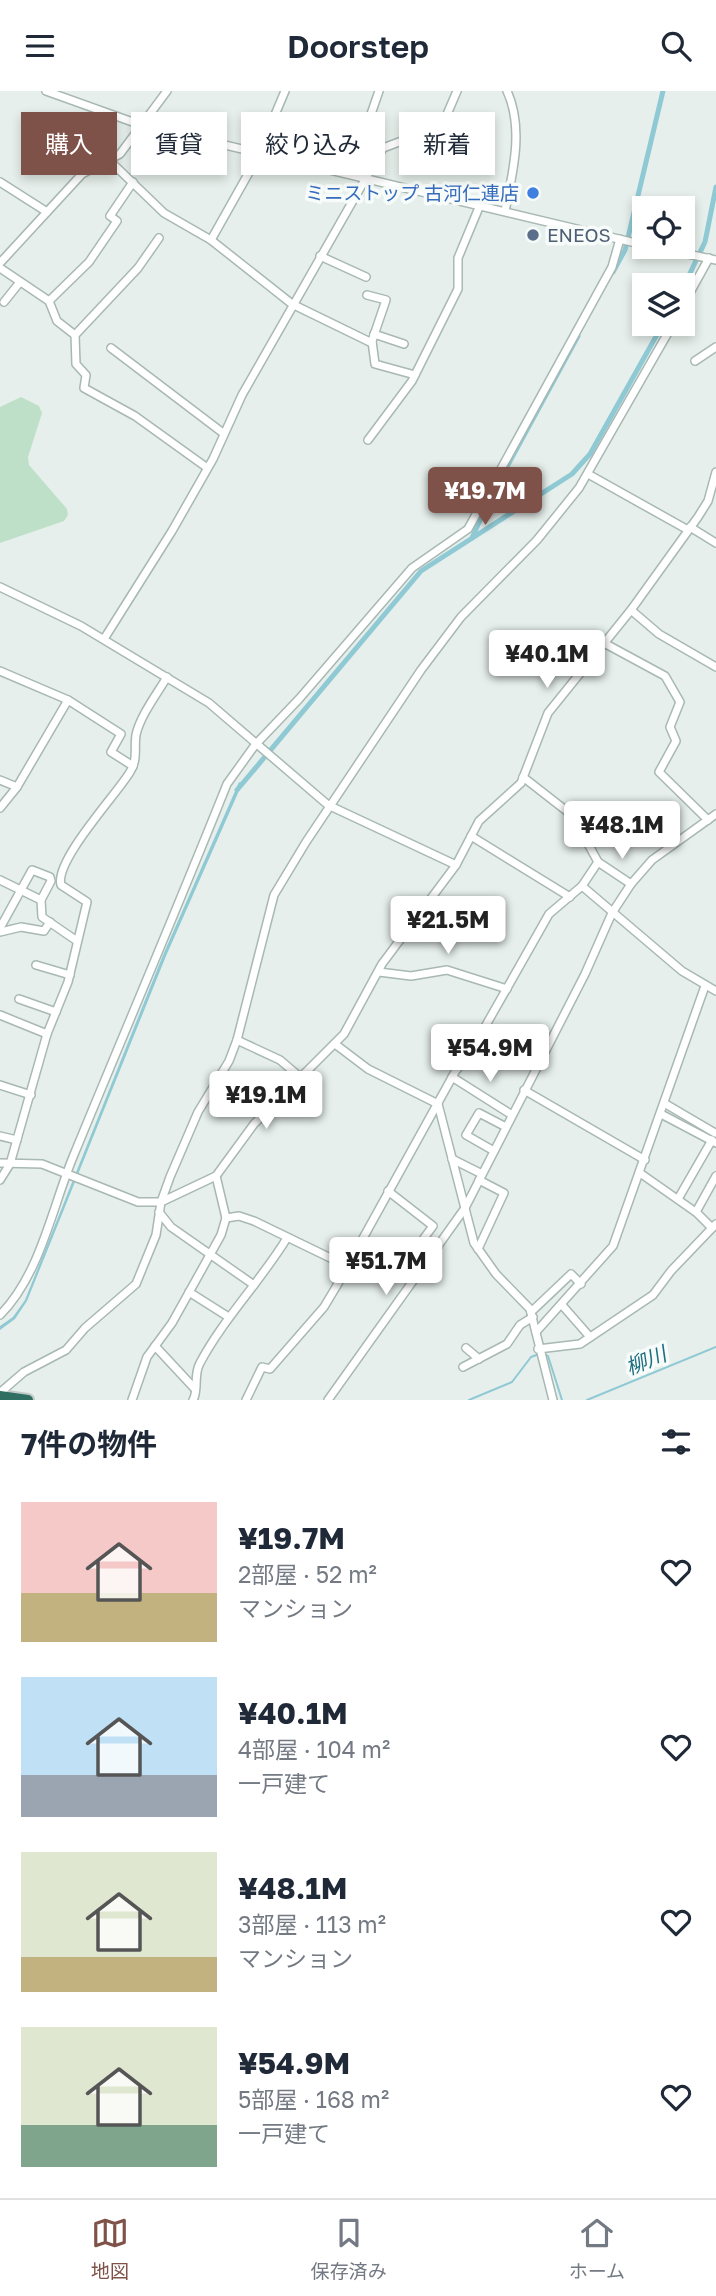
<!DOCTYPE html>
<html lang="ja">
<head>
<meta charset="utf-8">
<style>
	body { margin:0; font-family:"Golos Text","Noto Sans JP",sans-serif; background:#f6f6f7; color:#1f2937; height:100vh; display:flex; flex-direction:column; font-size:26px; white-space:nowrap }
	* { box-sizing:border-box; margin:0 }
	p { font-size:23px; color:#747a83 }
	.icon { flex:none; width:38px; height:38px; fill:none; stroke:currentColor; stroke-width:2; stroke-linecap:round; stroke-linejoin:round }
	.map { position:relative; height:1309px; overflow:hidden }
	.panel { display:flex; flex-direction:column; background:#fff; flex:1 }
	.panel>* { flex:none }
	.hud { position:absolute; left:21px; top:21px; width:676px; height:63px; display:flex; gap:14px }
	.buttons { position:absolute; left:632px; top:105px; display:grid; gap:14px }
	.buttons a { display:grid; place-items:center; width:63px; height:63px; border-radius:0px; background:#fff; box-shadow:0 4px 10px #0003; font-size:35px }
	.price { position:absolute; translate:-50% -60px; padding:0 16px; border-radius:7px; background:#fff; color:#222; font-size:23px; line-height:46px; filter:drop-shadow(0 2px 4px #0008) }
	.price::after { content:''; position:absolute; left:50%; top:42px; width:21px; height:16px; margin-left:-10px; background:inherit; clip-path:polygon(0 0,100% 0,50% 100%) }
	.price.active { background:#7f5249; color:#fff }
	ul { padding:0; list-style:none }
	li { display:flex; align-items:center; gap:21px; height:175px; padding:0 21px }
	li span { display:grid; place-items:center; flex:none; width:196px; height:140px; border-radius:0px; color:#555 }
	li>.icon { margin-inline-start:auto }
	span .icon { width:84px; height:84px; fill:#fffc; stroke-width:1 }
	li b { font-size:30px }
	h2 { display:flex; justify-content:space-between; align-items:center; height:84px; padding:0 21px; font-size:30px }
	.pill { padding:0 24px; border-radius:0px; background:#fff; box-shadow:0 4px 10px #0003; font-size:24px; line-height:63px }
	.pill.active { background:#7f5249; color:#fff }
	header { display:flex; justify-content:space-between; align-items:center; height:91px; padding:0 21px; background:#fff; font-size:32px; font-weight:600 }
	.menu { display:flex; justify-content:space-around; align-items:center; height:98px; border-top:2px solid #e0e1e3; background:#fff; font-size:19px; color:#747a83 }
	.menu a { display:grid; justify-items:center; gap:4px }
	.menu .active { color:#7f5249 }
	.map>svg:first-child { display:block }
	.green { fill:#bfe0c8 }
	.water { fill:#8ec9d4 }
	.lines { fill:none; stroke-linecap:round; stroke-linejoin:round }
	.stream { stroke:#8ec9d4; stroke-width:2 }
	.canal { stroke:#8ec9d4; stroke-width:5 }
	.minor-casing { stroke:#a8b8b2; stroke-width:10 }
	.highway-casing { stroke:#c2cac8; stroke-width:14 }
	.minor { stroke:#fff; stroke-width:7 }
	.highway { stroke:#2f6f62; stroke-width:10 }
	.shop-dot { fill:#3f7fe0; stroke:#f7fbf9; stroke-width:2.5 }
	.service-dot { fill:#5c6f8a; stroke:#f7fbf9; stroke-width:2.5 }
	.labels { text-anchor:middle; stroke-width:7; stroke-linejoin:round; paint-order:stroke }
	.shop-label { font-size:19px; fill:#366cbe; stroke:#f7fbf9; text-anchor:end }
	.service-label { font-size:19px; fill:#4e5e75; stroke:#f7fbf9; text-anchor:start }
	.water-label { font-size:21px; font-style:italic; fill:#1c6f80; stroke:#f7fbf9 }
</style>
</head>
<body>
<header><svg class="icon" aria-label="menu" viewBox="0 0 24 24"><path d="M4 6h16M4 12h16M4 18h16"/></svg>Doorstep<svg class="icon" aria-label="search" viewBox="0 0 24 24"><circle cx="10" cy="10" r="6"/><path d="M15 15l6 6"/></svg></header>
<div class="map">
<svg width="716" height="1309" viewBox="0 0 716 1309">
	<rect width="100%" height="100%" fill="#e6efeb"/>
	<path class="green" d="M21 306 39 315 42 322 28 366 29 374 67 418 68 424 64 430 0 452V316Z"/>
	<path class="water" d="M239 691 242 693 166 865 27 1210 15 1228 0 1239V1235L13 1226 25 1209 163 864Z"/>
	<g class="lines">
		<g class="stream">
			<path d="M545 1264 548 1265 562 1309"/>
			<path d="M469 1309 512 1291 531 1266 539 1263"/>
			<path d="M587 1309 716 1256"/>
		</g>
		<g class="canal">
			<path d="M613 181 625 159 663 0"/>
			<path d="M682 199 705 151 716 96"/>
			<path d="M472 447 490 407 578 245"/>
			<path d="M237 699 421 480 572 383 590 363 663 233"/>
		</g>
		<g class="minor-casing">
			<g id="minor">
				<path d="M46 0 141 34 644 154"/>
				<path d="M379 0 363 46 383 57"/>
				<path d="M110 70 164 122 211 149 292 213 372 252"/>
				<path d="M0 91 47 121"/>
				<path d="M505 120C513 81 524 37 507 0"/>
				<path d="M159 147 138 177 75 244 76 273 86 284 84 297 135 325 206 376"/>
				<path d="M211 149 256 69 285 0"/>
				<path d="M655 156 716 169"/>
				<path d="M320 165 366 186"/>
				<path d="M0 172 82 83 120 63 167 0"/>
				<path d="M0 177 49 210 89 171 117 130 110 125 133 91"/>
				<path d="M367 204 386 209 372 250 375 273 415 284"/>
				<path d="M49 210 57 230 75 244"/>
				<path d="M4 211 20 191"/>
				<path d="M682 216 709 167"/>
				<path d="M374 243 404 253"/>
				<path d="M111 257 223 342"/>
				<path d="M695 270 716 256"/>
				<path d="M368 349 412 290 458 198V167L480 114"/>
				<path d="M588 383 688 439"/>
				<path d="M690 436 716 452"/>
				<path d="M0 496 81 535 209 612 328 714 456 774"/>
				<path d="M631 519 659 543 716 576"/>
				<path d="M104 548 172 440 213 368 242 304 383 57 407 48 426 34 445 28 457 0"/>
				<path d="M604 552 665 585 680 611 670 636 676 650 659 681 708 729"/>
				<path d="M0 580 68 609 121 643 111 661 133 675"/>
				<path d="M523 686 573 725 598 771 631 793"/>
				<path d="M0 689 17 696"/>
				<path d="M0 717 17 696 68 609"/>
				<path d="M471 745 570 806"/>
				<path d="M0 789 41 809"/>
				<path d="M582 795 682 880 716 900"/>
				<path d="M0 837 32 779 50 786 51 790 41 809 42 826 77 850"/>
				<path d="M0 841 21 836 44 840 50 831"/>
				<path d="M36 874 70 884"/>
				<path d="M379 881 411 885 447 879 507 898"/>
				<path d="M19 908 56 921"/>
				<path d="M0 924 47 943"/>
				<path d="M237 949 280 969 301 987"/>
				<path d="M335 953 368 978 438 1013 474 1152 496 1183 530 1218 553 1309"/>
				<path d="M452 986 512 1024"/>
				<path d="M0 994 31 1004"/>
				<path d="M524 999 645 1069"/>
				<path d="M664 1012 715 1042"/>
				<path d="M661 1023 716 1052"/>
				<path d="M0 1045 17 1049"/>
				<path d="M494 1060 466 1044 479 1022 506 1036"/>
				<path d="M452 1068 482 1083"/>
				<path d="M0 1072 42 1073 138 1111H161L216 1085 254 1033 344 943 382 873 456 774 479 730 521 692 548 622 631 519 698 426 708 410 716 381"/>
				<path d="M640 1082 697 1122 712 1137"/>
				<path d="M0 1089 10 1073 47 943 68 891 87 811 61 794C54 770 117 703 130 681 138 669 134 657 136 644 140 625 157 603 167 586"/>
				<path d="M388 1100 433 1135 424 1147 438 1156"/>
				<path d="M678 1108 712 1049"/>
				<path d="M159 1121 171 1136 254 1194"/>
				<path d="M696 1121 716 1085"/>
				<path d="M226 1127 239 1125 254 1130 347 1175"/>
				<path d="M478 1158 504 1102 479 1089"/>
				<path d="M189 1201 227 1225"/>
				<path d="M562 1214 590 1246"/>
				<path d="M531 1221 571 1183 581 1193"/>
				<path d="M0 1224C40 1184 52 1117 73 1066 124 942 177 818 227 693L255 654 299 608 412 477 468 438 612 176 620 148"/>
				<path d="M536 1241 613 1155 705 895"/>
				<path d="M155 1255 195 1298"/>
				<path d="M466 1257 479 1268"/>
				<path d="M538 1258 580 1253 653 1204 671 1180 716 1133"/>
				<path d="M463 1276 507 1253 520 1234 533 1226"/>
				<path d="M2 1305V1300L24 1281 66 1259 85 1237 136 1193 156 1144 161 1111 170 1086 198 1021 229 970 237 949 274 804 306 751 421 579 461 526 537 449 579 397 673 233"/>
				<path d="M132 1309 147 1266 172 1232 221 1144 226 1127 216 1085"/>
				<path d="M193 1309C199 1299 193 1284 200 1272 224 1227 260 1191 287 1147"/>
				<path d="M246 1309 262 1276 270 1278 324 1216 336 1196 455 981 473 957 549 823 582 795 598 771"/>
				<path d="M328 1309 465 1117 585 883 612 822 631 793 652 769 716 723"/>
			</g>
		</g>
		<g class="highway-casing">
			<path id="highway" d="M0 1305 28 1309"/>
		</g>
		<use href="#minor" class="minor"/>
		<use href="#highway" class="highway"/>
	</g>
	<circle class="shop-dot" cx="533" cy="102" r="7"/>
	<circle class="service-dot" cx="533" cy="144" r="7"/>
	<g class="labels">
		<g class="shop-label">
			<text x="519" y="109">ミニストップ 古河仁連店</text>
		</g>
		<g class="service-label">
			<text x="547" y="151">ENEOS</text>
		</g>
		<g class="water-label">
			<text transform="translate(646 1270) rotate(-22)" y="7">柳川</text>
		</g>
	</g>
</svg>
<div class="buttons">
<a><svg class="icon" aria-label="locate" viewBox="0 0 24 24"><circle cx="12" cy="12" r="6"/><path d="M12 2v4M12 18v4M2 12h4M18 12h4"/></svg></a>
<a><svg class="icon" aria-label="layers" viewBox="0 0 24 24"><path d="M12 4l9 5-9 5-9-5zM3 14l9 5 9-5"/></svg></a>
</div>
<b class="price active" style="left:485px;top:436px">¥19.7M</b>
<b class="price" style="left:547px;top:599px">¥40.1M</b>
<b class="price" style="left:622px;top:770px">¥48.1M</b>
<b class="price" style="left:448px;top:865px">¥21.5M</b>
<b class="price" style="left:490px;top:993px">¥54.9M</b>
<b class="price" style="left:266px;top:1040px">¥19.1M</b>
<b class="price" style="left:386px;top:1206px">¥51.7M</b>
<div class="hud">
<a class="pill active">購入</a>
<a class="pill">賃貸</a>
<a class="pill">絞り込み</a>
<a class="pill">新着</a>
</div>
</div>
<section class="panel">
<h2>7件の物件<svg class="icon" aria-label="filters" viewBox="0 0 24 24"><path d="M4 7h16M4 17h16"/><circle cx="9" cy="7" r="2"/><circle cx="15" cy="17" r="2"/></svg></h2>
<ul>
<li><span style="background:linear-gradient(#f6c9c9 65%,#c2b280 0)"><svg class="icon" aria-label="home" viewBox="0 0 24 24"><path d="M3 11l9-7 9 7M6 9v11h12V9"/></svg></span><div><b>¥19.7M</b><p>2部屋 · 52 m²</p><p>マンション</p></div><svg class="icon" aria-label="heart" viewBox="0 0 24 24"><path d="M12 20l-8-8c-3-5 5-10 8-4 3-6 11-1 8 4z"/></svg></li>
<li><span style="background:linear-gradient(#bfe0f5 70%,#9aa5b1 0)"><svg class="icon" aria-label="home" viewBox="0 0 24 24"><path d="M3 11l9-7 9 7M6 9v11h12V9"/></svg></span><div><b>¥40.1M</b><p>4部屋 · 104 m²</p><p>一戸建て</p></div><svg class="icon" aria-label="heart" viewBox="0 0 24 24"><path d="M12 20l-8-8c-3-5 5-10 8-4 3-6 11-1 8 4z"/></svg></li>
<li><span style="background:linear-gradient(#dfe7d0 75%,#c2b280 0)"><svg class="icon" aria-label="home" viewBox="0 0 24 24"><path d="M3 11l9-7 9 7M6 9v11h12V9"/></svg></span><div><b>¥48.1M</b><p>3部屋 · 113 m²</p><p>マンション</p></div><svg class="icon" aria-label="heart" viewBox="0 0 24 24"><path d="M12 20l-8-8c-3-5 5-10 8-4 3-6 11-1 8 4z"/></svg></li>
<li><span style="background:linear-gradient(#dfe7d0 70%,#7fa58c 0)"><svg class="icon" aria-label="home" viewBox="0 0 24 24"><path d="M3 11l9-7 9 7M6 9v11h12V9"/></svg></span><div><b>¥54.9M</b><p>5部屋 · 168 m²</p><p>一戸建て</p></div><svg class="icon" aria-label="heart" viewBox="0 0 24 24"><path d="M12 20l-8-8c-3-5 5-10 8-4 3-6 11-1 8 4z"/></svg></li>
</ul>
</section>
<nav class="menu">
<a class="active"><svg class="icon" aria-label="map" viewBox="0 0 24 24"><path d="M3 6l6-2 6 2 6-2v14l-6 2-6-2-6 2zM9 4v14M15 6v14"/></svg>地図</a>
<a><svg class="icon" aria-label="saved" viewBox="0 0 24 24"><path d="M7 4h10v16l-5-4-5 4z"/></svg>保存済み</a>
<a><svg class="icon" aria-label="home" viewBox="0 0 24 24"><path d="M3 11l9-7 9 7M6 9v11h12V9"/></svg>ホーム</a>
</nav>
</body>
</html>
